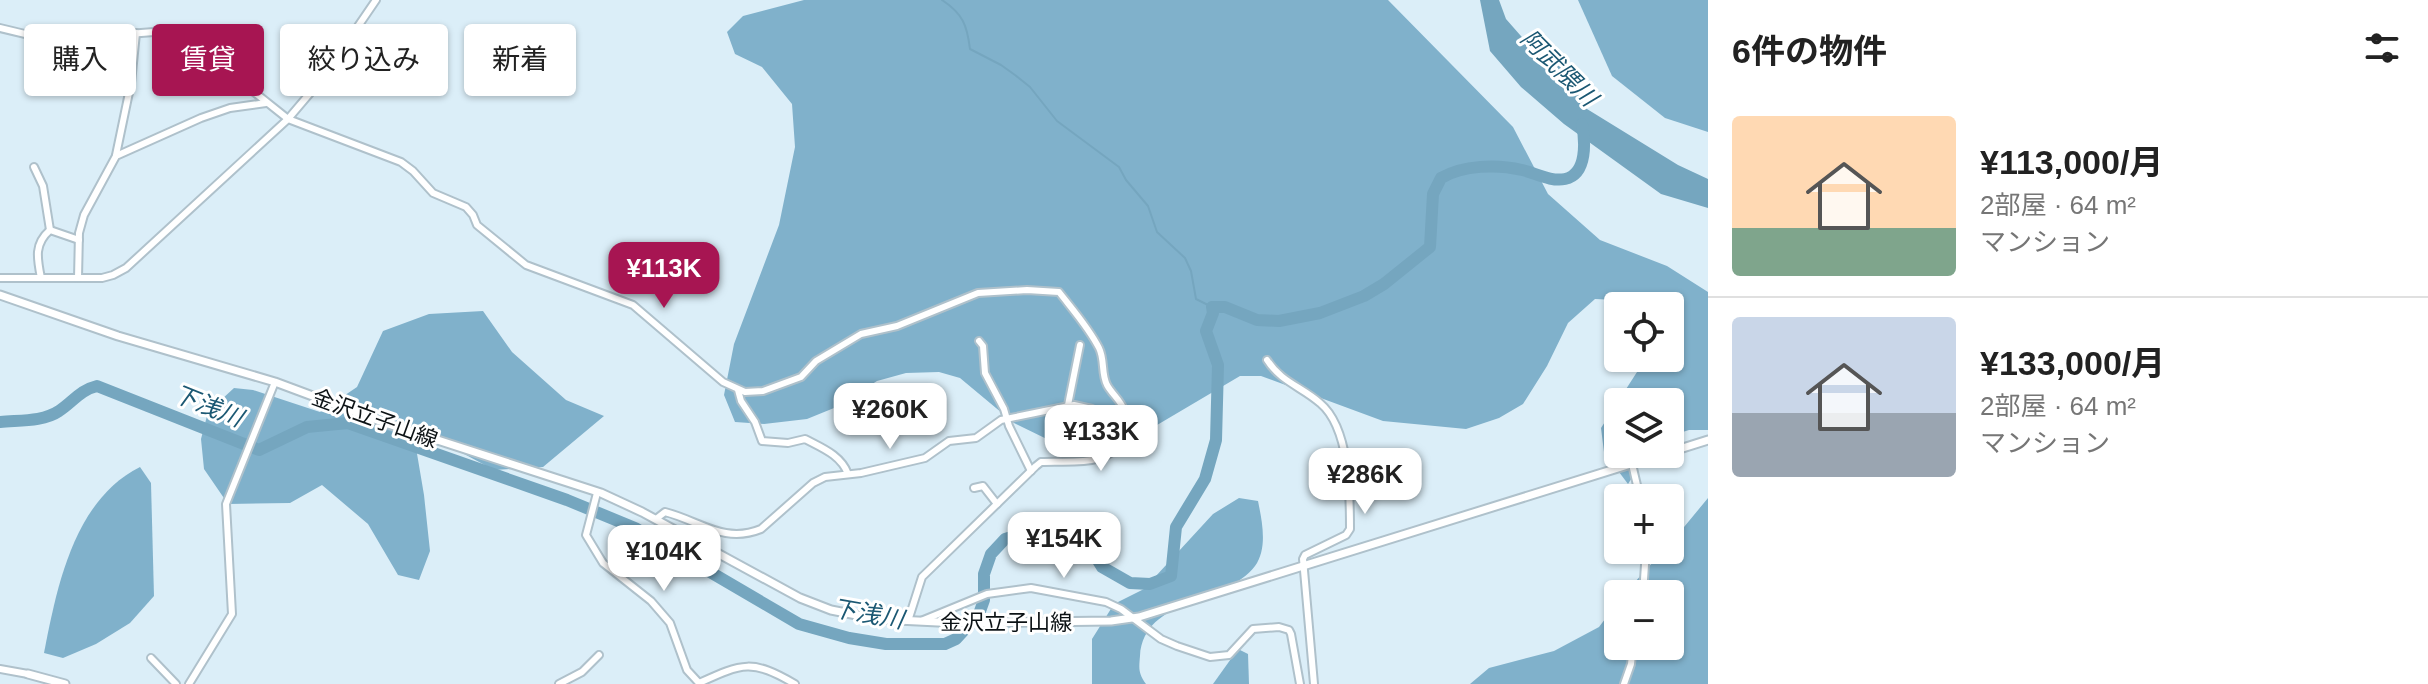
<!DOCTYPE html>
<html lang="ja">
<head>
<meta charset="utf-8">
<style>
	body { margin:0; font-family:Helvetica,"Noto Sans JP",sans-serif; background:#f2f2f2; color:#222; height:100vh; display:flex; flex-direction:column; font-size:30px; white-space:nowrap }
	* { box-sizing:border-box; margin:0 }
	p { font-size:26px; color:#767676 }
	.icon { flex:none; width:44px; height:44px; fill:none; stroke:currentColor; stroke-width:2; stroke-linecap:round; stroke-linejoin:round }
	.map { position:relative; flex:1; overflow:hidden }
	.sheet { display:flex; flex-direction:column; background:#fff; width:720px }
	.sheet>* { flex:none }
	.guide { position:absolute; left:24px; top:24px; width:760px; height:72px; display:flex; gap:16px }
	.fabs { position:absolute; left:1604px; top:292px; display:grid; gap:16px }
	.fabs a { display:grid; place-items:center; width:80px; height:80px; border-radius:8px; background:#fff; box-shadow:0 2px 6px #0004; font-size:40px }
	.price { position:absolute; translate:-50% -68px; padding:0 18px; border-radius:16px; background:#fff; color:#222; font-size:26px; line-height:52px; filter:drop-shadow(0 2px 4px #0008) }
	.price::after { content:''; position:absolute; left:50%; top:48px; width:24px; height:18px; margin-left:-12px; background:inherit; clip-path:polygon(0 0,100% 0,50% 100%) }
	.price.active { background:#a71552; color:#fff }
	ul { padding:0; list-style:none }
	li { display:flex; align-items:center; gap:24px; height:200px; padding:0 24px }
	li+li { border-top:2px solid #e0e0e0 }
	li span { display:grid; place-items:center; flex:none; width:224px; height:160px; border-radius:8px; color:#555 }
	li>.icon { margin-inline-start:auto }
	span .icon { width:96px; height:96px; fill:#fffc; stroke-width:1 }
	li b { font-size:34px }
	h2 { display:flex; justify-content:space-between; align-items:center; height:96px; padding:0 24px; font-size:34px }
	.pill { padding:0 28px; border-radius:8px; background:#fff; box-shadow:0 2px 6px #0004; font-size:28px; line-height:72px }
	.pill.active { background:#a71552; color:#fff }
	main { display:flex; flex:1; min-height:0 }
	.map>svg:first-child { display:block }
	.forest { fill:#80b1cb }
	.water { fill:#75a6bf }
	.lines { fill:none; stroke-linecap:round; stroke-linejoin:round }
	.stream { stroke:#75a6bf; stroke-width:2 }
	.river { stroke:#75a6bf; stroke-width:12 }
	.minor-casing { stroke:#afc1cb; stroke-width:10 }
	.tertiary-casing { stroke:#afc1cb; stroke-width:11 }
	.minor { stroke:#fff; stroke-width:6 }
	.tertiary { stroke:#fff; stroke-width:7 }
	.labels { text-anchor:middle; stroke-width:6; stroke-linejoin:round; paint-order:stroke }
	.street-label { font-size:22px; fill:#0c1215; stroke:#fff }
	.water-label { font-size:24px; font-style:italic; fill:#1b5873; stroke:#fff }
</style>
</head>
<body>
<main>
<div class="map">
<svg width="1708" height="684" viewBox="0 0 1708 684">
	<rect width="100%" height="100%" fill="#dbeef8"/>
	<g class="forest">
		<path d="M804 0H1388L1513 127 1548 194 1600 240 1667 266 1708 292V430H1689L1670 436V402H1618V454H1647L1628 484 1604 452 1601 428 1646 358H1670V306H1638L1635 301 1595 299 1568 323 1547 366 1523 404 1499 418 1466 429 1383 421 1261 376H1240L1130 441 1095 452 1057 444 1014 423 960 378 939 372 906 373 877 381 834 408 807 419 764 424 735 422 724 395 734 344 779 225 795 147 792 104 762 67 735 54 727 32 743 16Z"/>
		<path d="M1578 0H1708V132L1665 118 1612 76Z"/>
		<path d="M483 311 512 352 566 400 604 416 543 467 494 470 440 441 414 436 424 495 430 551 419 580 398 575 368 524 322 485 290 503 228 504 204 469 201 439 208 412 234 388 253 390 320 412 357 387 383 331 429 314Z"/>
		<path d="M140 467 151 483 154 596 130 623 96 644 63 658 44 653C57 586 74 500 140 467Z"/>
		<path d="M1239 498 1258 501C1262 521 1268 548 1255 566 1226 605 1144 596 1140 656 1139 668 1138 673 1146 684H1092V639L1114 604 1144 589 1213 514Z"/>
		<path d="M1708 498V684H1470L1489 668 1554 651 1599 627 1618 602V646H1670V594H1624L1664 550H1670V544Z"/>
		<path d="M1238 649 1248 654 1249 684H1213Z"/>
	</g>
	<path class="water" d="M1480 0H1499L1506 19 1534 51 1564 67 1587 109 1678 165 1708 179V208L1661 194 1564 124 1521 87 1490 51Z"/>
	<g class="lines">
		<path class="stream" d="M942 0C963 14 967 25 970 49L1001 65 1015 75 1030 87 1057 121 1119 167 1126 180 1148 206 1157 232 1185 258 1191 271 1196 299 1212 307"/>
		<path class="river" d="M0 422C18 420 43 422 59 411 73 402 80 390 97 386L259 450 307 427 348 423 567 500 635 528 799 624 849 638 886 644H945L956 639 979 614 984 600V574L991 554 1005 539 1018 535 1053 533 1080 539 1089 546 1102 567 1130 583 1150 584 1171 576 1176 527 1205 479 1216 440 1218 365 1206 331 1213 313 1212 307H1225L1257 320 1279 321 1320 313 1364 296 1384 284 1430 247 1433 194 1441 178C1463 165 1497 164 1522 170 1535 173 1551 182 1565 179 1588 174 1585 140 1582 124"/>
		<g class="minor-casing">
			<g id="minor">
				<path d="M0 28 50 40 154 32 180 38 200 49 288 119 401 162 413 171 433 193 466 207 473 215 477 225 526 265 633 305 723 382 745 392 763 391 801 377 816 361 861 334 897 326 978 293 1027 290 1059 292C1073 310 1089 328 1099 348 1105 360 1101 373 1107 385 1112 394 1121 401 1124 410 1127 417 1127 428 1124 435 1112 469 1069 460 1041 462L1036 466 922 577 908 621"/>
				<path d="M116 155 131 83 136 33"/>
				<path d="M34 167 43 186 50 230"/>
				<path d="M0 278H102L113 275 126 268 288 119 322 79 376 0"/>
				<path d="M41 278C37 258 34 244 50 230L79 240"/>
				<path d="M78 278 79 233 84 215 116 156 201 118 230 108 266 103"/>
				<path d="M979 341 983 346 985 373 1004 409 1009 426 1031 471"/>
				<path d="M1267 360C1281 382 1302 387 1320 403 1350 428 1350 494 1350 529L1346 535 1305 555 1303 559 1314 684"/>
				<path d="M738 390 741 401 755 422 762 441 788 443 805 439C822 448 841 455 848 474"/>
				<path d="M1068 405 1080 345"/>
				<path d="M1632 464 1640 498"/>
				<path d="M974 488 983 486 997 504"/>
				<path d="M597 493 586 535 603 563 651 601 670 623 687 670 699 683"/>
				<path d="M656 519 665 512C700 521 724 544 761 529L813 483 825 477 861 473 925 458 949 441 976 438 1001 420 1074 405 1092 409 1098 414 1119 444"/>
				<path d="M1643 594 1646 550"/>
				<path d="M921 621 987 594 1031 588 1106 602 1121 609 1161 639 1177 646 1210 657 1229 655 1253 629 1279 627 1289 630 1291 634 1300 684"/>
				<path d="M151 658 176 684"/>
				<path d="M0 669 28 674"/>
				<path d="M699 683C743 663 752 659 795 684"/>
				<path d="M189 684 232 614 226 504 275 382"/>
				<path d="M559 684 582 672 599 655"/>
				<path d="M1624 684 1631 664 1633 646"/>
			</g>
		</g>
		<g class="tertiary-casing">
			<g id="tertiary">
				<path d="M0 295 118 336 275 382 385 423 601 493 642 512 800 598 831 610 877 619 958 623 1111 621 1139 617 1663 454"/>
				<path d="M1670 452 1708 440"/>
				<path d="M28 674 65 684"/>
			</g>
		</g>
		<use href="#minor" class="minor"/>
		<use href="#tertiary" class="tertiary"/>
	</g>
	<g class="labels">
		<g class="street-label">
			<text transform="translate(375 418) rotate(20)" y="8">金沢立子山線</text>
			<text x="1006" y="630">金沢立子山線</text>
		</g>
		<g class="water-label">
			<text transform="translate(1559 68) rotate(45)" y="8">阿武隈川</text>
			<text transform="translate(208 406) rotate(22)" y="8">下浅川</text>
			<text transform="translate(868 614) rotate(10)" y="8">下浅川</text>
		</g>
	</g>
</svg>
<div class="fabs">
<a><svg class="icon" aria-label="locate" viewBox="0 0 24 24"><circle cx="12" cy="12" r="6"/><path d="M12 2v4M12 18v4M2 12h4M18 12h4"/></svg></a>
<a><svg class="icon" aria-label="layers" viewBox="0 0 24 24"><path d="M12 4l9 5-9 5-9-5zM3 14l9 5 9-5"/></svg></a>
<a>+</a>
<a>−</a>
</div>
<b class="price active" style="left:664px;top:310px">¥113K</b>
<b class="price" style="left:890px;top:451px">¥260K</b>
<b class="price" style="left:1101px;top:473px">¥133K</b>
<b class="price" style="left:1365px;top:516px">¥286K</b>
<b class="price" style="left:1064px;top:580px">¥154K</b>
<b class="price" style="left:664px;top:593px">¥104K</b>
<div class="guide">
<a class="pill">購入</a>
<a class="pill active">賃貸</a>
<a class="pill">絞り込み</a>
<a class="pill">新着</a>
</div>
</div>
<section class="sheet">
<h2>6件の物件<svg class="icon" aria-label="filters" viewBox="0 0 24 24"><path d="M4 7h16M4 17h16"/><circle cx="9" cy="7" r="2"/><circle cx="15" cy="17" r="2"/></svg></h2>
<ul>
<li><span style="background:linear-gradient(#ffd9b3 70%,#7fa58c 0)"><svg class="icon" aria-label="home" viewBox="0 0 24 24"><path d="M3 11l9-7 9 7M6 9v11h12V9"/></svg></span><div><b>¥113,000/月</b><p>2部屋 · 64 m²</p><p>マンション</p></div></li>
<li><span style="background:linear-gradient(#c9d6e8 60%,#9aa5b1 0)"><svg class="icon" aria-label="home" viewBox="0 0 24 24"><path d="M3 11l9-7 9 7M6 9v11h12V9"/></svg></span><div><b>¥133,000/月</b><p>2部屋 · 64 m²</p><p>マンション</p></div></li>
</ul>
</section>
</main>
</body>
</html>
